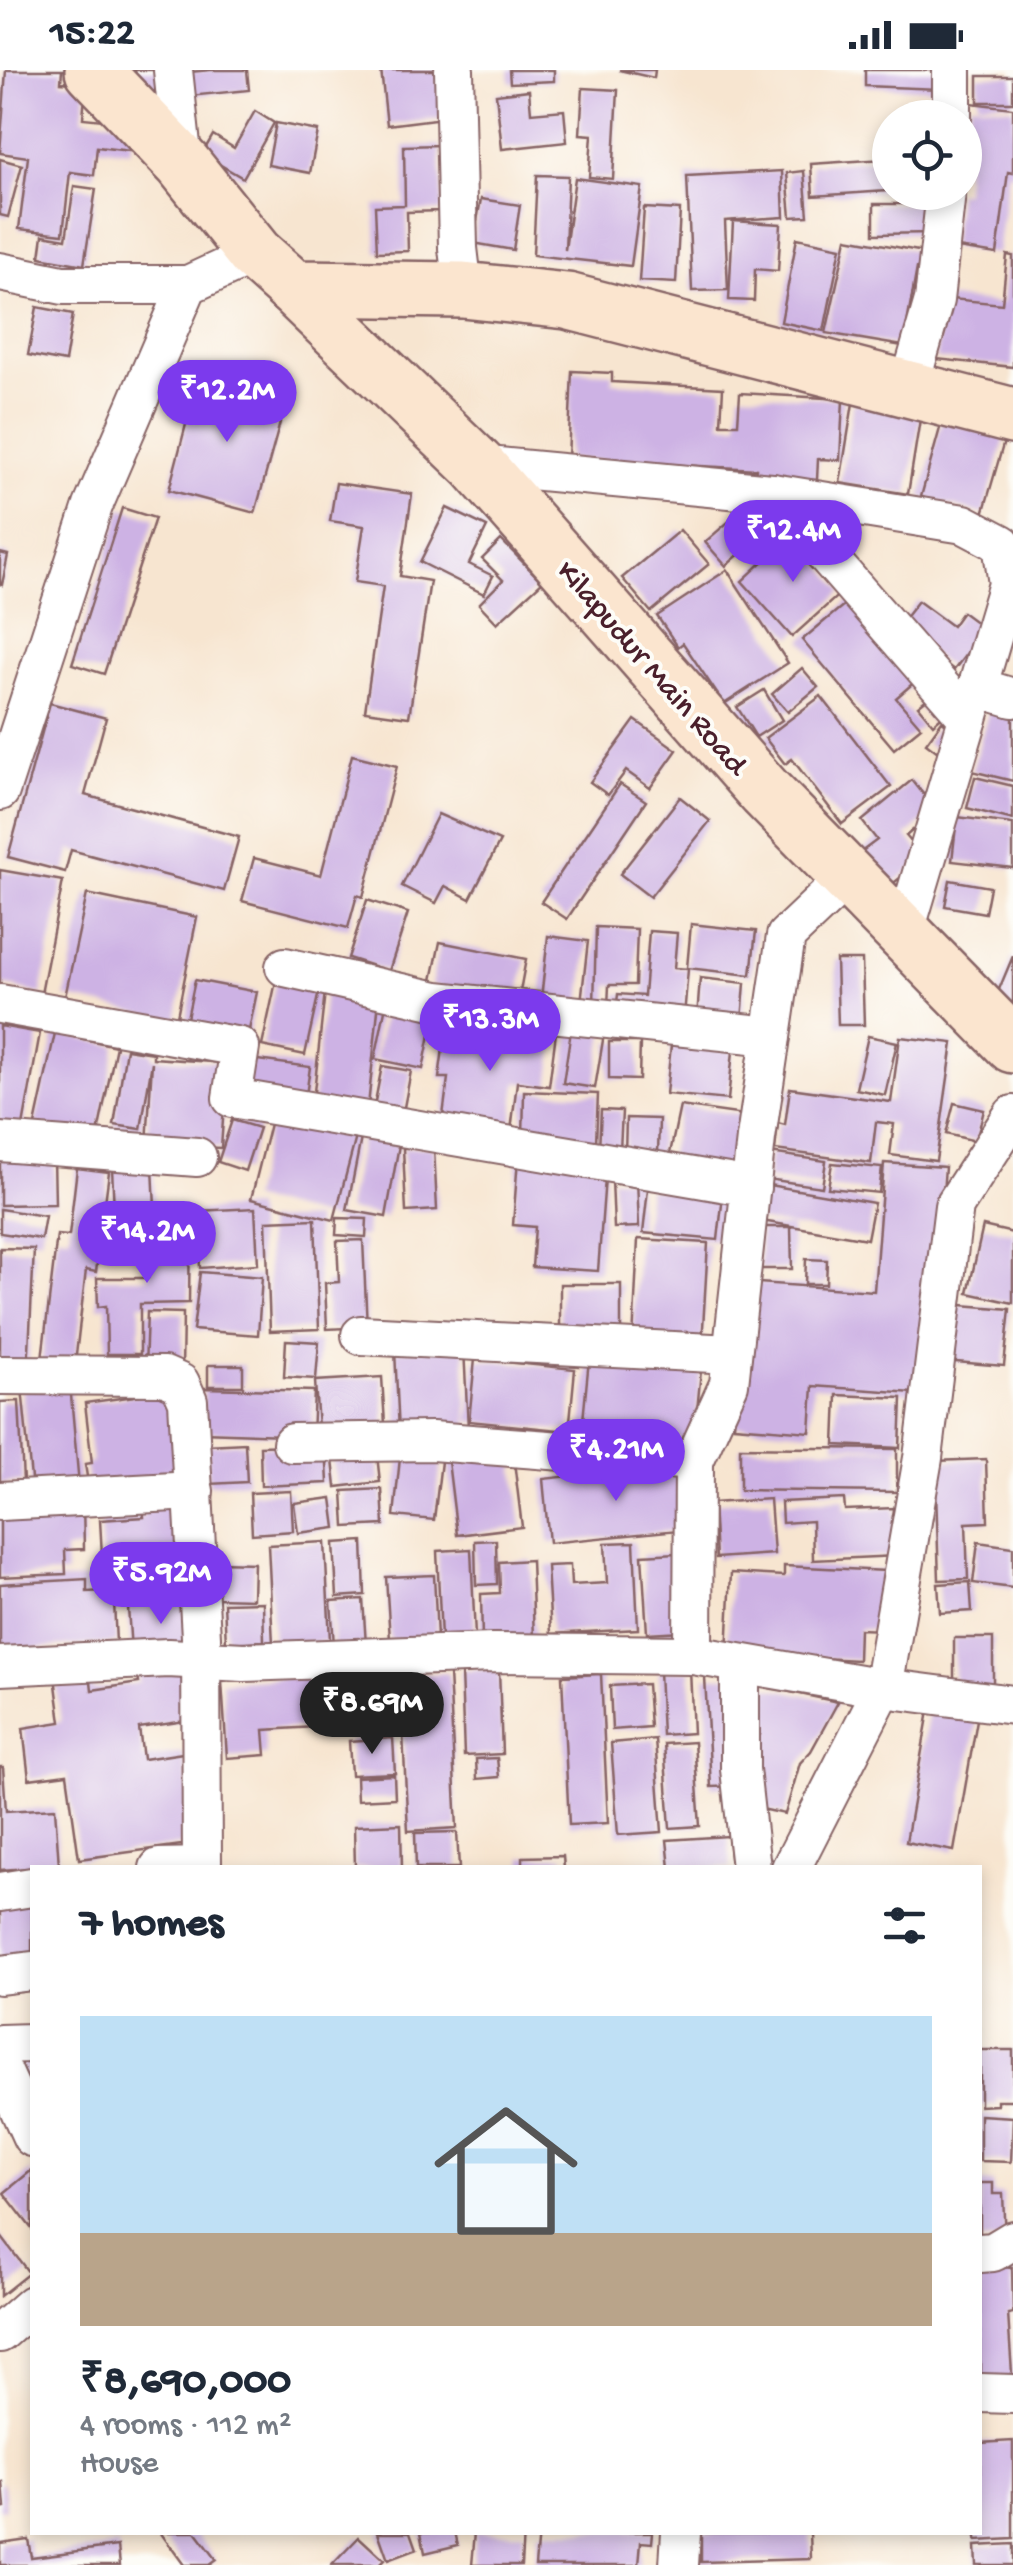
<!DOCTYPE html>
<html lang="en">
<head>
<meta charset="utf-8">
<style>
	body { margin:0; font-family:"Gochi Hand",sans-serif; background:#f6f6f7; color:#1f2937; height:100vh; display:flex; flex-direction:column; font-size:38px; white-space:nowrap }
	* { box-sizing:border-box; margin:0 }
	p { font-size:32px; color:#747a83 }
	.icon { flex:none; width:55px; height:55px; fill:none; stroke:currentColor; stroke-width:2; stroke-linecap:round; stroke-linejoin:round }
	.map { position:relative; flex:1; overflow:hidden }
	.sheet { position:absolute; left:30px; top:1795px; width:952px; height:670px; display:flex; flex-direction:column; background:#fff; border-radius:0px; box-shadow:0 5px 15px #0003 }
	.sheet>* { flex:none }
	.tools { position:absolute; left:872px; top:30px; display:grid; gap:20px }
	.tools a { display:grid; place-items:center; width:110px; height:110px; border-radius:50%; background:#fff; box-shadow:0 5px 15px #0003; font-size:50px }
	.price { position:absolute; translate:-50% -85px; padding:0 22px; border-radius:35px; background:#7c3aed; color:#fff; font-size:32px; line-height:65px; filter:drop-shadow(0 2px 5px #0008) }
	.price::after { content:''; position:absolute; left:50%; top:60px; width:30px; height:22px; margin-left:-15px; background:inherit; clip-path:polygon(0 0,100% 0,50% 100%) }
	.price.current { background:#222; color:#fff }
	ul { padding:0; list-style:none }
	li { display:grid; align-content:center; gap:20px; height:530px; padding:0 50px }
	li+li { border-top:2px solid #e0e1e3 }
	li span { display:grid; place-items:center; height:310px; border-radius:0px; color:#555 }
	li>.icon { margin-inline-start:auto }
	span .icon { width:180px; height:180px; fill:#fffc; stroke-width:1 }
	li b { font-size:42px }
	h2 { display:flex; justify-content:space-between; align-items:center; height:120px; padding:0 50px; font-size:42px }
	.status { display:flex; justify-content:space-between; align-items:center; height:70px; padding:0 50px; background:#fff; direction:ltr }
	.status svg { height:28px; fill:currentColor }
	.map>svg:first-child { display:block }
	.building { fill:#cdb2e4 }
	.lines { fill:none; stroke-linecap:round; stroke-linejoin:round }
	.street-casing { stroke:#876465; stroke-width:42 }
	.secondary-casing { stroke:#876465; stroke-width:60 }
	.street { stroke:#fff; stroke-width:38 }
	.secondary { stroke:#fbe5cf; stroke-width:55 }
	.labels { text-anchor:middle; stroke-width:8; stroke-linejoin:round; paint-order:stroke }
	.street-label { font-size:32px; fill:#4a1f2b; stroke:#fdfcf7 }
</style>
</head>
<body>
<div class="status"><b>15:22</b><svg viewBox="0 0 49 12"><path d="M0 12V9h3v3zM5 12V6h3v6zM10 12V3h3v9zM15 12V0h3v12zM26 1h20v11H26zM47 4h2v5h-2z"/></svg></div>
<div class="map">
<svg width="1013" height="2495" viewBox="0 0 1013 2495">
	<rect width="100%" height="100%" fill="#fdfcf7"/>
	<filter id="ink" filterUnits="userSpaceOnUse"><feTurbulence type="fractalNoise" baseFrequency=".01" numOctaves="2"/><feDisplacementMap in="SourceGraphic" scale="20" xChannelSelector="R" yChannelSelector="G"/><feConvolveMatrix kernelMatrix="1 2 1 2 8 2 1 2 1" color-interpolation-filters="sRGB"/></filter>
	<filter id="wash" filterUnits="userSpaceOnUse"><feTurbulence type="fractalNoise" baseFrequency=".0048" numOctaves="4" result="noise"/><feDisplacementMap in="SourceGraphic" scale="40" xChannelSelector="R" yChannelSelector="G"/><feGaussianBlur stdDeviation="2.25" result="paint"/><feColorMatrix in="noise" values="0 0 0 0 0 0 0 0 0 0 0 0 0 0 0 0 0 1.4 0 .05"/><feComposite in="paint" operator="in"/></filter>
	<g filter="url(#wash)">
		<rect width="100%" height="100%" fill="#f7e5d0"/>
		<g id="blocks">
			<g class="building">
				<path d="M6 0H62L61 12 86 14 83 48 133 53 130 81 97 77 94 105 70 102 63 164 19 159 28 87 0 83Z"/>
				<path d="M135 0H160L163 20 138 24Z"/>
				<path d="M211 0H247L249 20 180 27 178 3Z"/>
				<path d="M381 0H437L443 48 387 55Z"/>
				<path d="M509 0H554V11L510 13Z"/>
				<path d="M619 0H655L654 8Z"/>
				<path d="M865 0H939V19L865 16Z"/>
				<rect x="978" y="6" width="35" height="26"/>
				<path d="M583 18 618 20 613 109 589 107 592 65 580 64Z"/>
				<path d="M529 20 531 43 564 40 567 72 502 79 496 24Z"/>
				<path d="M971 33 1013 38V103L1008 102 997 184 951 177 958 122H965V75Z"/>
				<path d="M255 41 274 53 243 108 202 84 213 65 234 78Z"/>
				<path d="M276 53 318 61 310 103 268 95Z"/>
				<path d="M440 75 442 141 407 142 408 181 377 182 375 136 405 135 404 76Z"/>
				<path d="M0 89 22 95 8 147 0 145Z"/>
				<path d="M884 89 887 121 813 126 811 94Z"/>
				<path d="M782 101 784 147 725 151 728 220 692 221 687 106Z"/>
				<path d="M804 101 808 146 791 147 787 103Z"/>
				<path d="M537 105 568 106 565 180 575 108 642 117 631 196 533 185Z"/>
				<path d="M74 116 96 119 84 195 40 187 43 165 66 169Z"/>
				<path d="M481 129 520 135 513 180 473 173Z"/>
				<path d="M874 134H933V163L874 164Z"/>
				<path d="M644 138 680 140 676 213 639 211Z"/>
				<path d="M733 151 781 154 778 201 755 199 754 231 729 230Z"/>
				<path d="M797 168 841 177 824 261 781 252Z"/>
				<path d="M847 168 924 182 921 198H917L903 276 826 263Z"/>
				<path d="M1007 185 1013 186V297L936 289 942 228 1002 234Z"/>
				<path d="M37 237 73 244 65 292 28 285Z"/>
				<path d="M572 301 612 303V312L723 318 721 354H738L740 323 843 329 840 390 818 389 817 410 756 407V399L568 389Z"/>
				<path d="M198 308 286 331 255 443 169 420Z"/>
				<path d="M853 333 921 343 908 424 840 413Z"/>
				<path d="M942 351 1005 368 983 444 921 427Z"/>
				<path d="M336 413 412 424 400 506 430 511 409 647 365 641 383 516 355 512 364 456 330 451Z"/>
				<path d="M757 427 777 451 726 496 705 472Z"/>
				<path d="M122 438 155 448 104 604 72 594Z"/>
				<path d="M447 438 487 457 469 494 493 506 484 524 420 492Z"/>
				<path d="M680 460 709 494 651 542 622 508Z"/>
				<path d="M794 463 843 521 792 567 742 511Z"/>
				<path d="M501 470 542 512 497 553 479 534 503 510 482 489Z"/>
				<path d="M0 483 8 485 2 515 0 514Z"/>
				<path d="M727 500 788 593 724 634 683 573 678 577 657 546Z"/>
				<path d="M851 529 918 609 896 628 921 657 894 679 802 570Z"/>
				<path d="M918 531 952 556 962 542 985 559 954 600 897 558Z"/>
				<path d="M802 598 818 617 788 642 772 624Z"/>
				<path d="M764 620 782 650 756 667 737 637Z"/>
				<path d="M937 621 952 638 933 654 918 636Z"/>
				<path d="M821 626 891 717 842 754 792 689 785 694 765 668Z"/>
				<path d="M992 629 1013 634V711L972 701Z"/>
				<path d="M50 633 106 648 85 725 239 767 224 821 71 780 65 802 8 787Z"/>
				<path d="M635 650 677 680 650 718 626 701 608 725 590 712Z"/>
				<path d="M942 651 959 663 942 685 926 673Z"/>
				<path d="M352 685 397 696 363 827 357 825 348 858 242 831 254 788 321 805Z"/>
				<path d="M975 707 1013 716V750L967 738Z"/>
				<path d="M912 710 936 740 906 766 925 788 886 819 857 785 877 770 862 751Z"/>
				<path d="M620 714 646 731 567 849 541 832Z"/>
				<path d="M680 727 710 751 650 827 620 804Z"/>
				<path d="M438 744 500 771 470 829 445 816 436 833 402 816Z"/>
				<path d="M957 747 1013 754V798L952 791Z"/>
				<path d="M0 800 63 811 41 924 0 914Z"/>
				<path d="M950 810 990 817 985 843 945 836Z"/>
				<path d="M87 824 197 847 176 951 65 927Z"/>
				<path d="M367 830 408 843 389 901 348 888Z"/>
				<path d="M691 854 756 861 751 905 687 898Z"/>
				<path d="M596 857 637 859 635 915H609L608 937 594 936Z"/>
				<path d="M649 861 677 863 674 898 688 899 684 947 616 941 618 924 644 926Z"/>
				<path d="M548 866 588 871 581 933 541 929Z"/>
				<path d="M440 872 526 889 518 932 431 915Z"/>
				<path d="M1013 886V945L992 936Z"/>
				<path d="M836 890H862L864 955H838Z"/>
				<path d="M278 902 321 912 305 985 262 976Z"/>
				<path d="M700 908 745 913 742 951 697 948Z"/>
				<path d="M195 910 257 922 248 965 186 953Z"/>
				<path d="M325 921 379 930 367 1046 312 1040Z"/>
				<path d="M387 930 435 940 423 999 375 989Z"/>
				<path d="M447 949 556 963 549 1016 517 1012 510 1069 441 1061 448 1008H439Z"/>
				<path d="M572 954 605 958 595 1018 563 1013Z"/>
				<path d="M0 956 40 963 21 1067 0 1063Z"/>
				<path d="M55 963 116 976 97 1068 35 1055Z"/>
				<path d="M868 966 897 972 885 1025 856 1019Z"/>
				<path d="M900 967 953 973 936 1091 890 1085 894 1054 876 1052 871 1093 775 1080 778 1053 785 1055 790 1018 891 1032Z"/>
				<path d="M609 972H640L639 1010 609 1009Z"/>
				<path d="M671 975 733 981 728 1030 666 1024Z"/>
				<path d="M126 979 153 983V988L227 993 221 1078 147 1074 152 992 141 1059 114 1055Z"/>
				<path d="M250 989 310 997 305 1033 245 1025Z"/>
				<path d="M382 996 411 1001 401 1053 372 1047Z"/>
				<path d="M524 1021 598 1024 596 1072 523 1070Z"/>
				<path d="M954 1033 984 1040 976 1071 946 1064Z"/>
				<path d="M680 1036 744 1045 731 1106 668 1093Z"/>
				<path d="M601 1040 622 1041 620 1080 599 1079Z"/>
				<path d="M273 1042 357 1063 334 1150 251 1129Z"/>
				<path d="M626 1048 659 1049 658 1085 625 1084Z"/>
				<path d="M232 1050 259 1058 245 1101 218 1092Z"/>
				<path d="M361 1068 399 1075 386 1147 347 1140Z"/>
				<path d="M434 1077 437 1140 406 1142 403 1078Z"/>
				<path d="M770 1083 826 1091 822 1117 767 1109Z"/>
				<path d="M54 1087 55 1134 0 1135V1088Z"/>
				<path d="M518 1088 606 1094 598 1201 532 1197 535 1157 513 1155Z"/>
				<path d="M832 1093 882 1098 879 1123 828 1118Z"/>
				<path d="M884 1093 945 1097 934 1242 914 1323 813 1316 810 1362 734 1356 745 1212 874 1221Z"/>
				<path d="M153 1097 155 1138 114 1140 112 1098Z"/>
				<path d="M77 1098 109 1102 96 1202 86 1200 74 1302 41 1297 57 1165 69 1166Z"/>
				<path d="M612 1109H637L639 1157 614 1158Z"/>
				<path d="M763 1114 874 1133 867 1169 756 1150Z"/>
				<path d="M648 1119 723 1125 718 1170 643 1163Z"/>
				<path d="M255 1138 258 1194 200 1198 197 1141Z"/>
				<path d="M0 1139 45 1146 41 1169 0 1163Z"/>
				<path d="M337 1148 367 1149 366 1167 336 1165Z"/>
				<path d="M315 1149 319 1259 270 1261 266 1151Z"/>
				<path d="M148 1151H190L189 1233 140 1234V1284H107L106 1236 98 1237 97 1208H148Z"/>
				<path d="M983 1156 1013 1163V1233L968 1223Z"/>
				<path d="M760 1157H791L792 1199H760Z"/>
				<path d="M638 1169 708 1173 702 1275 633 1271Z"/>
				<path d="M363 1170 367 1257 327 1259 325 1213 339 1212 337 1171Z"/>
				<path d="M0 1178 34 1179 28 1301 0 1300Z"/>
				<path d="M806 1189 827 1190 826 1214H805Z"/>
				<path d="M200 1202 262 1207 258 1265 193 1260Z"/>
				<rect x="560" y="1214" width="61" height="52"/>
				<path d="M949 1234 1010 1239 1004 1296 944 1291Z"/>
				<path d="M147 1242 183 1243 182 1301 145 1300Z"/>
				<path d="M286 1270 319 1272 316 1309 284 1307Z"/>
				<path d="M464 1278 468 1359 399 1362 395 1281Z"/>
				<path d="M475 1289 575 1299 569 1361 469 1351Z"/>
				<path d="M589 1289 701 1300 694 1371 582 1361Z"/>
				<rect x="208" y="1295" width="35" height="21"/>
				<path d="M382 1307 385 1354 318 1358 315 1311Z"/>
				<path d="M70 1314 79 1415 32 1419 22 1318Z"/>
				<path d="M204 1318 314 1321 312 1366 202 1362Z"/>
				<path d="M178 1320 188 1407 89 1419 85 1394 92 1393 85 1333Z"/>
				<path d="M837 1325 902 1328 900 1378 835 1375Z"/>
				<path d="M19 1331 23 1412 0 1413V1332Z"/>
				<path d="M245 1373 247 1412 209 1414 207 1375Z"/>
				<path d="M326 1374 328 1413 261 1416 260 1376Z"/>
				<path d="M376 1376 380 1412 336 1417 332 1381Z"/>
				<path d="M740 1377 897 1379V1422L740 1420Z"/>
				<path d="M401 1378 442 1383 434 1450 394 1446Z"/>
				<path d="M513 1383 522 1457 457 1465 448 1391Z"/>
				<path d="M986 1389 988 1452 966 1453 968 1509 939 1510 935 1391Z"/>
				<path d="M652 1397 683 1399 689 1459 549 1473 543 1409Z"/>
				<path d="M382 1419 384 1455 345 1457 343 1421Z"/>
				<path d="M291 1421 293 1461 252 1464 250 1423Z"/>
				<path d="M189 1426 200 1527 114 1532 116 1573 0 1580V1514L87 1509V1522L104 1521 100 1450 144 1447 143 1429Z"/>
				<path d="M332 1428 336 1458 298 1463 294 1433Z"/>
				<path d="M770 1429 774 1484 716 1488 713 1433Z"/>
				<path d="M844 1429 845 1440 895 1438 897 1486 813 1490 812 1451 782 1453 781 1432Z"/>
				<path d="M83 1431 84 1479 65 1480 66 1504 0 1507V1449Z"/>
				<path d="M496 1470 497 1514 476 1515 475 1471Z"/>
				<path d="M363 1471 365 1525 337 1527 334 1473Z"/>
				<path d="M325 1472 330 1571 273 1574 268 1475Z"/>
				<path d="M634 1472 638 1559 551 1564 547 1496 570 1495 571 1515 607 1513 605 1473Z"/>
				<path d="M978 1472 1013 1477V1518L973 1513Z"/>
				<path d="M471 1479 475 1567 441 1569 437 1481Z"/>
				<path d="M677 1483 683 1561 647 1563 642 1485Z"/>
				<path d="M531 1490 534 1568 482 1570 481 1524 500 1523 499 1492Z"/>
				<path d="M218 1492 254 1493 253 1529 217 1528Z"/>
				<path d="M784 1496 886 1501 883 1560 859 1559 858 1590 727 1583 731 1503 784 1506Z"/>
				<path d="M434 1505 437 1568 390 1570 386 1507Z"/>
				<path d="M970 1512 972 1541 940 1543 938 1514Z"/>
				<path d="M363 1529 366 1575 334 1576 331 1531Z"/>
				<path d="M263 1532 264 1571 226 1573 224 1533Z"/>
				<path d="M190 1534 193 1577 131 1580 128 1538Z"/>
				<path d="M954 1568H993V1626L954 1625Z"/>
				<path d="M184 1594 192 1650 139 1658 143 1689 183 1683 196 1773 79 1789 67 1704 29 1709 23 1658 61 1652 55 1607 90 1602 92 1620 139 1613 137 1600Z"/>
				<path d="M499 1599 502 1684 464 1686 461 1601Z"/>
				<path d="M690 1600 693 1663 662 1665 659 1601Z"/>
				<path d="M346 1603 350 1655 264 1660 266 1685 227 1688 222 1612Z"/>
				<path d="M449 1603 457 1758 408 1761 400 1606Z"/>
				<path d="M601 1604 608 1753 569 1755 562 1606Z"/>
				<path d="M732 1606 738 1716 711 1717 705 1607Z"/>
				<path d="M396 1608 399 1656 354 1659 352 1611Z"/>
				<path d="M747 1613 838 1632 811 1681 800 1693 785 1744 752 1737 759 1694 751 1692 760 1665 749 1662 759 1640 745 1637Z"/>
				<path d="M647 1614 650 1657 612 1660 610 1616Z"/>
				<path d="M930 1635 978 1644 954 1781 906 1772Z"/>
				<path d="M393 1668 395 1703 351 1705 349 1671Z"/>
				<path d="M655 1669 662 1762 618 1765 611 1673Z"/>
				<path d="M694 1672 700 1756 670 1758 664 1674Z"/>
				<path d="M497 1688 499 1707 477 1709 476 1689Z"/>
				<path d="M0 1697H3L6 1741 55 1738 59 1796 0 1800Z"/>
				<path d="M394 1705 395 1728 357 1730 356 1707Z"/>
				<path d="M401 1754 402 1798H355L354 1756Z"/>
				<path d="M457 1762 459 1798H416L415 1763Z"/>
				<path d="M728 1766 731 1798H670L667 1770Z"/>
				<path d="M563 1786 564 1798H523V1787Z"/>
				<path d="M32 1822V1892L0 1900V1830Z"/>
				<path d="M32 1978V2021L26 2022 15 1983Z"/>
				<path d="M980 1980H1013V2030H997V2035L980 2036Z"/>
				<path d="M980 2045 1013 2047 1011 2092 980 2091Z"/>
				<path d="M32 2100V2159L4 2123Z"/>
				<path d="M980 2113H993V2124H1003L1005 2170 980 2171Z"/>
				<path d="M0 2165 29 2203 0 2226Z"/>
				<path d="M1012 2197 1013 2243 1008 2244 1013 2318 980 2321V2201Z"/>
				<path d="M1013 2371V2469L976 2471V2462H980V2373Z"/>
				<path d="M3 2412 5 2438 0 2439V2413Z"/>
				<path d="M160 2462H195L216 2490 209 2495H184Z"/>
				<path d="M378 2462H411L417 2479 388 2490Z"/>
				<path d="M421 2462H455L458 2475 425 2483Z"/>
				<path d="M475 2462H523L521 2495H472Z"/>
				<path d="M538 2462H653L652 2473 641 2472 639 2495H535Z"/>
				<path d="M701 2462H810L811 2489 701 2492Z"/>
				<path d="M359 2467 384 2490 379 2495H332Z"/>
				<path d="M28 2469 31 2487 118 2476 120 2495H0V2473Z"/>
				<path d="M1013 2474V2495H976L975 2476Z"/>
			</g>
		</g>
	</g>
	<g filter="url(#ink)">
		<use href="#blocks" fill-opacity="0" stroke="#876465" stroke-width="2.5"/>
		<g class="lines">
			<g class="street-casing">
				<g id="street">
					<path d="M173 0 183 94"/>
					<path d="M454 0 458 178 463 220"/>
					<path d="M952 48V0"/>
					<path d="M0 202 63 215H188"/>
					<path d="M909 317 934 230 946 122"/>
					<path d="M477 395 772 423 964 454 1002 474 1008 514 904 864"/>
					<path d="M772 423 968 648"/>
					<path d="M977 617 1013 628"/>
					<path d="M0 721 93 436 188 215 255 184"/>
					<path d="M285 897 437 931 771 966"/>
					<path d="M0 934 240 977 232 1028 751 1117"/>
					<path d="M0 1072 197 1087"/>
					<path d="M361 1265 732 1284"/>
					<path d="M0 1305 164 1306 180 1313 188 1331 201 1567 202 1797 159 1798"/>
					<path d="M292 1373 432 1371 694 1391"/>
					<path d="M0 1431 194 1421"/>
					<path d="M693 1585 694 1391 729 1314 756 1068 786 866 848 807"/>
					<path d="M740 1595V1699L751 1798"/>
					<path d="M0 1596 168 1588 244 1592 493 1583 693 1585 883 1618 1013 1635"/>
					<path d="M791 1798 883 1618 923 1388 954 1136 1013 1045"/>
					<path d="M0 1822 32 1817"/>
					<path d="M0 1905 32 1901"/>
					<path d="M0 1974 32 1973"/>
					<path d="M0 1996 32 2067"/>
					<path d="M980 2183 993 2182 1013 2170"/>
					<path d="M0 2263 32 2235"/>
					<path d="M980 2323 1013 2324"/>
					<path d="M679 2495 681 2462"/>
				</g>
			</g>
			<g class="secondary-casing">
				<g id="secondary">
					<path d="M93 0 183 94 255 184 293 218 463 220 567 231 1013 346"/>
					<path d="M293 218 477 395 765 722 1013 975"/>
				</g>
			</g>
			<use href="#street" class="street"/>
			<use href="#secondary" class="secondary"/>
		</g>
	</g>
	<g class="labels">
		<g class="street-label">
			<text transform="translate(654 596) rotate(49)" y="11">Kilapudur Main Road</text>
		</g>
	</g>
</svg>
<div class="tools">
<a><svg class="icon" aria-label="locate" viewBox="0 0 24 24"><circle cx="12" cy="12" r="6"/><path d="M12 2v4M12 18v4M2 12h4M18 12h4"/></svg></a>
</div>
<b class="price" style="left:227px;top:375px">₹12.2M</b>
<b class="price" style="left:793px;top:515px">₹12.4M</b>
<b class="price" style="left:490px;top:1004px">₹13.3M</b>
<b class="price" style="left:147px;top:1216px">₹14.2M</b>
<b class="price" style="left:616px;top:1434px">₹4.21M</b>
<b class="price" style="left:161px;top:1557px">₹5.92M</b>
<b class="price current" style="left:372px;top:1687px">₹8.69M</b>
<section class="sheet">
<h2>7 homes<svg class="icon" aria-label="filters" viewBox="0 0 24 24"><path d="M4 7h16M4 17h16"/><circle cx="9" cy="7" r="2"/><circle cx="15" cy="17" r="2"/></svg></h2>
<ul>
<li><span style="background:linear-gradient(#bfe0f5 70%,#b9a48a 0)"><svg class="icon" aria-label="home" viewBox="0 0 24 24"><path d="M3 11l9-7 9 7M6 9v11h12V9"/></svg></span><div><b>₹8,690,000</b><p>4 rooms · 112 m²</p><p>House</p></div></li>
</ul>
</section>
</div>
</body>
</html>
